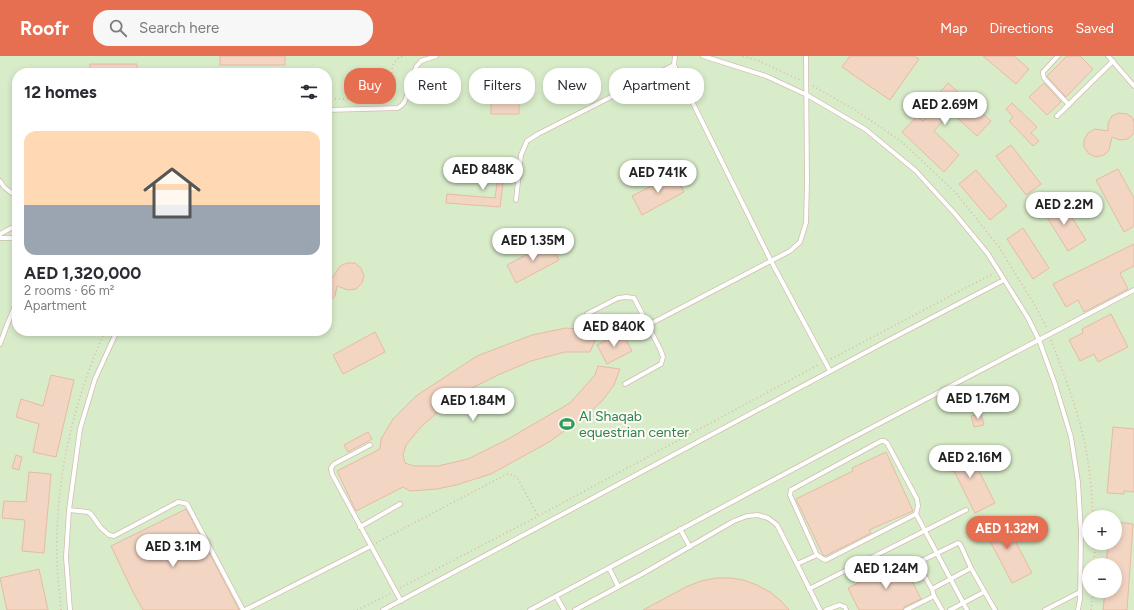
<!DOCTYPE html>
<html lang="en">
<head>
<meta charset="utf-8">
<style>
	body { margin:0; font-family:Figtree,sans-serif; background:#f7f7f7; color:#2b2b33; height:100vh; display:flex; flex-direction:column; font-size:15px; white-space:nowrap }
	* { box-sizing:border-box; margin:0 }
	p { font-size:13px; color:#7c7c81 }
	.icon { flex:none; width:22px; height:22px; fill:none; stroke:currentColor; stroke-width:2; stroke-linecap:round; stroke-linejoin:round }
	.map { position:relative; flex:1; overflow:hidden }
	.side { position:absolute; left:12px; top:12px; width:320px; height:268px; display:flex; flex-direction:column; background:#fff; border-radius:16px; box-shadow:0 2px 6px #0003 }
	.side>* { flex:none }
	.guide { position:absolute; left:344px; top:12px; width:380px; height:36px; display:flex; gap:8px }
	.controls { position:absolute; left:1082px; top:454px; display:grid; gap:8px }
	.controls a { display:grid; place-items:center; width:40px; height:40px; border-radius:50%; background:#fff; box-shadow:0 2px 6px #0003; font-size:20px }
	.price { position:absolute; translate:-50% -34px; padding:0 9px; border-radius:14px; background:#fff; color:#222; font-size:13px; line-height:26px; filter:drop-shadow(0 1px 2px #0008) }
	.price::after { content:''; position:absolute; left:50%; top:24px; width:12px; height:9px; margin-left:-6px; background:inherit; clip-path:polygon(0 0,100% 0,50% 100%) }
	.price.current { background:#e76f51; color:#fff }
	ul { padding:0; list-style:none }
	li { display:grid; align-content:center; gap:8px; height:212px; padding:0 12px }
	li span { display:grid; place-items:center; height:124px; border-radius:12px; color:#555 }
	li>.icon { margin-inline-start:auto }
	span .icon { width:72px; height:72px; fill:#fffc; stroke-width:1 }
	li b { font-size:17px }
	h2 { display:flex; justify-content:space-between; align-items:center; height:48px; padding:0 12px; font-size:17px }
	.tag { padding:0 14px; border-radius:16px; background:#fff; box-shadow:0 2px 6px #0003; font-size:14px; line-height:36px }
	.tag.current { background:#e76f51; color:#fff }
	header { display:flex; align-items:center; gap:24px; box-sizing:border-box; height:56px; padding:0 20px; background:#e76f51; color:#fff }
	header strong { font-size:19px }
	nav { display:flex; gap:22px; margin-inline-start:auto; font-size:14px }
	.search { width:280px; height:36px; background:#f7f7f7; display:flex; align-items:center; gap:10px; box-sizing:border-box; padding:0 14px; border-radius:16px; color:#7c7c81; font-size:15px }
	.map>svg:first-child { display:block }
	.green { fill:#d8ecc9; fill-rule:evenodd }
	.building { fill:#f3d5c3; stroke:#e6bba3 }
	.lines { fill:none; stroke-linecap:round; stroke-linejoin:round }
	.lane-casing { stroke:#d1beb0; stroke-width:5.5 }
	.path { stroke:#d9b8a5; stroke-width:1.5; stroke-dasharray:1 3; stroke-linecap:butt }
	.lane { stroke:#fff; stroke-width:4 }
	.labels { text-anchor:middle; stroke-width:4; stroke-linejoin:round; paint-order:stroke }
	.leisure-label { font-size:14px; fill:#27864d; stroke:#fffaf3; text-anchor:start }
</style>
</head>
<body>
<header>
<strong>Roofr</strong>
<div class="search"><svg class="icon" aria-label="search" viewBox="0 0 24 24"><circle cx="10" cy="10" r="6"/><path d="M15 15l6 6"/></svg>Search here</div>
<nav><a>Map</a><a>Directions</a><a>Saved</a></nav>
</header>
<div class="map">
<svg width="1134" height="554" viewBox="0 0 1134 554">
	<rect width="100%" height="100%" fill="#fdf6ec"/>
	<path class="green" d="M0 0H1134V554H0ZM17 17H327V275H17ZM1089 461H1115V487H1089ZM1089 509H1115V535H1089Z"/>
	<g class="building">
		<rect x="220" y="0" width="65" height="9"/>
		<path d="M850 0H914L919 3 890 44 842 11Z"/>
		<path d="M983 0H1014L1029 13 1016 28Z"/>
		<path d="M1067 0H1080L1093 13 1066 41 1047 20Z"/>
		<rect x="90" y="8" width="47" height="9"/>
		<path d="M948 27 991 65 977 80 951 56 934 75 959 99 944 116 902 76 917 60 923 65 939 46 935 42Z"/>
		<path d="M1044 27 1061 46 1047 59 1029 41Z"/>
		<path d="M519 31V58H491V32Z"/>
		<path d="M1012 47 1037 71 1031 77 1039 85 1033 90 1009 65 1013 61 1006 53Z"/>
		<path d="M1119 57 1127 58 1133 62 1134 66V77L1128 83 1120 84 1112 81 1109 94 1104 99 1096 101 1089 98 1084 91V84L1088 77 1095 73 1108 75V67L1112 60Z"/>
		<path d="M1011 89 1041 128 1026 139 996 100Z"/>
		<path d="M500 102 506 103 500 151 446 147 447 138 495 142 499 112H494L495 103Z"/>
		<path d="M1118 113 1134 142V170L1124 176 1096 124Z"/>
		<path d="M976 114 1007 150 990 164 959 128Z"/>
		<path d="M674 118 684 136 642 159 632 140Z"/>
		<path d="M1061 144 1086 184 1068 195 1043 155Z"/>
		<path d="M1023 172 1049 212 1033 223 1007 183Z"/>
		<path d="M550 186 559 204 516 227 507 209Z"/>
		<path d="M1134 188V210L1120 217 1128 233 1084 256 1078 244 1066 251 1053 228Z"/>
		<path d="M347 207H355L361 212 364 220 362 227 356 233 348 234 337 230 335 240 327 248V220L333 221 340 210Z"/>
		<path d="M1111 258 1128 291 1098 306 1094 298 1080 305 1069 284 1083 277 1082 273Z"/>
		<path d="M566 272 590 274 596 282 590 296H565L531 305 498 319 468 334 444 350 420 372 406 389 403 399 405 407 414 410H438L468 403 508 383 551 358 570 347 595 319 598 310 620 313 614 329 602 345 588 358 549 386 491 418 456 429 437 433 410 435 403 431 356 455 337 415 380 393 381 383 393 363 416 340 477 300 532 279Z"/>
		<path d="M375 276 385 296 343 318 333 299Z"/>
		<path d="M622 276 632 295 607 308 597 289Z"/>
		<path d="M51 319 74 324 56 401 33 396 39 368 16 361 21 343 43 350Z"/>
		<path d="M981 358 984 369 974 371 971 360Z"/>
		<path d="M1113 371 1134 373V436L1124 435V438L1107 437Z"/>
		<path d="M368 376 372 383 348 396 344 389Z"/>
		<path d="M964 389 977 413H978L995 447 975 457 954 415 952 416 943 400Z"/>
		<path d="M886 396 913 455 869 474 871 477 825 500 823 499 796 443 853 415 852 412Z"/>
		<path d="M16 399 22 401 19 414 12 412Z"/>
		<path d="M29 416 51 418 44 497 22 495 25 464 2 462 4 445 26 446Z"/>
		<path d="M186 453 239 554H143L134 538 111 490Z"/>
		<path d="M1002 460 1032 517 1012 527 982 470Z"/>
		<path d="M1115 466 1133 468 1127 554H1103L1105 535H1115V509H1106L1108 487H1115Z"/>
		<path d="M902 505 921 543 904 551 903 554H859L848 532Z"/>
		<path d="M39 513 48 554H7L0 522Z"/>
		<path d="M716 522H731L743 524 757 529 770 536 781 545 789 554H643L688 530 701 525Z"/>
	</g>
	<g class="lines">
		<g class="lane-casing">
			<g id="lane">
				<path d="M675 0 674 9 771 205 830 315"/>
				<path d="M703 0 766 20 807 39 865 73 916 115 956 159 988 198 1028 262 1039 284 1055 328 1071 381 1078 426 1081 477 1080 543 1078 554"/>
				<path d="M1058 0 1043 16V18L1044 22 1069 49"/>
				<path d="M1108 0 1134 30"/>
				<path d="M327 54 398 52 402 49 405 45 416 11 421 5 436 0"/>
				<path d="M1057 60 1113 5"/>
				<path d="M0 125 4 131 17 141"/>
				<path d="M15 140 17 151"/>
				<path d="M516 144 521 99 527 85 538 78 674 9"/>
				<path d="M17 172V180"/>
				<path d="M0 178 17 169"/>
				<path d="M0 182H11L17 184"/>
				<path d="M587 258 618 242 626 241 634 242 648 269 661 295 663 301 661 308 625 328"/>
				<path d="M648 269 790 195 800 186 806 167 807 126 806 0"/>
				<path d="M0 288 7 269 17 245"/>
				<path d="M370 389 334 408 331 412 332 418 401 545"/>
				<path d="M69 454 88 456 91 458 101 472 109 479 114 480 178 446 184 447 187 448 243 554"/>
				<path d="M916 458 826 504 823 503 817 499 790 439 791 434 881 385H884L887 387 917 443 918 450 916 458 967 554"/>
				<path d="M360 471 400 448"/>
				<path d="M680 473 690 491"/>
				<path d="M797 508 820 554"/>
				<path d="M609 512 618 530"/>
				<path d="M809 533 966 454"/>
				<path d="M932 533 920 512 919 508 921 505 958 487 960 488 971 512 995 554"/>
				<path d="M556 540 564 554"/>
				<path d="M934 540 942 554"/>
				<path d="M70 554 66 501 69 454 80 373 95 323 117 275"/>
				<path d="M245 554 371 490"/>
				<path d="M383 554 885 286 1004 224"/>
				<path d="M530 554 846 385 1134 234"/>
				<path d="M575 554 642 518 734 465 747 460 758 459 768 462 777 469 797 508 817 499"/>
				<path d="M826 554 837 550 840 549 845 551 846 554"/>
				<path d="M906 554 934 540 932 533 971 512"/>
				<path d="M950 554 984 536"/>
				<path d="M1045 554 1080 536"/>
			</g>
		</g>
		<g class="path">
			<path d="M743 0 759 5 800 24"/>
			<path d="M813 30 860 57 902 86 956 137 999 191 1037 253 1047 273"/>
			<path d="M327 43 382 42C384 41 386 40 388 38 397 27 384 5 404 0"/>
			<path d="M1051 284C1066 323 1082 365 1088 406 1091 424 1092 443 1093 461"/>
			<path d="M831 303 994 217"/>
			<path d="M376 487 507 418 513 419 518 423 538 460"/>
			<path d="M1094 509 1095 487"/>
			<path d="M400 532 529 465 820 308"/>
			<path d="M61 554C60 537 57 520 57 502 55 424 73 346 105 275"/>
			<path d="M357 554 390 538"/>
			<path d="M1091 554 1093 535"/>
		</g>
		<use href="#lane" class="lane"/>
	</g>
	<defs>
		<g id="stadium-bare" transform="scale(1.2)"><path d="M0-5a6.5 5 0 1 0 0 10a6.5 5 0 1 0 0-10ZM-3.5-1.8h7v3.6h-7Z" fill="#2e9e5b" stroke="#fffaf3" stroke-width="2.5" paint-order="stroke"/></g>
	</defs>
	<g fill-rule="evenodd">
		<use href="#stadium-bare" x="567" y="368"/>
	</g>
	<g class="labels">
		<g class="leisure-label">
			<text x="579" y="365">Al Shaqab<tspan x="579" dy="16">equestrian center</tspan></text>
		</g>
	</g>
</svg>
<div class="controls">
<a>+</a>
<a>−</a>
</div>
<b class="price" style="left:945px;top:70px">AED 2.69M</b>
<b class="price" style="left:483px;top:135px">AED 848K</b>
<b class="price" style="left:658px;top:138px">AED 741K</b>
<b class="price" style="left:1064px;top:170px">AED 2.2M</b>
<b class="price" style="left:533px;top:206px">AED 1.35M</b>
<b class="price" style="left:614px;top:292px">AED 840K</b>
<b class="price" style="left:978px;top:364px">AED 1.76M</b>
<b class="price" style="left:473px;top:366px">AED 1.84M</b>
<b class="price" style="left:970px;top:423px">AED 2.16M</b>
<b class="price current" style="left:1007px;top:494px">AED 1.32M</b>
<b class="price" style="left:173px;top:512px">AED 3.1M</b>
<b class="price" style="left:886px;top:534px">AED 1.24M</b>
<div class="guide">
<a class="tag current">Buy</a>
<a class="tag">Rent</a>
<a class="tag">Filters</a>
<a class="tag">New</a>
<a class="tag">Apartment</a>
</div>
<section class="side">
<h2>12 homes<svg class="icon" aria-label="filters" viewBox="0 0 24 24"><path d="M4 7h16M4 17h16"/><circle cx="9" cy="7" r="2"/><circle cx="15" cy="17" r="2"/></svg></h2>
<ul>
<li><span style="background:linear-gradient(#ffd9b3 60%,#9aa5b1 0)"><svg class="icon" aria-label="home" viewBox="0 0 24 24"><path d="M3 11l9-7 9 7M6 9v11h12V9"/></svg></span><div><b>AED 1,320,000</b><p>2 rooms · 66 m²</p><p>Apartment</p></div></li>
</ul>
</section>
</div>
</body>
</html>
